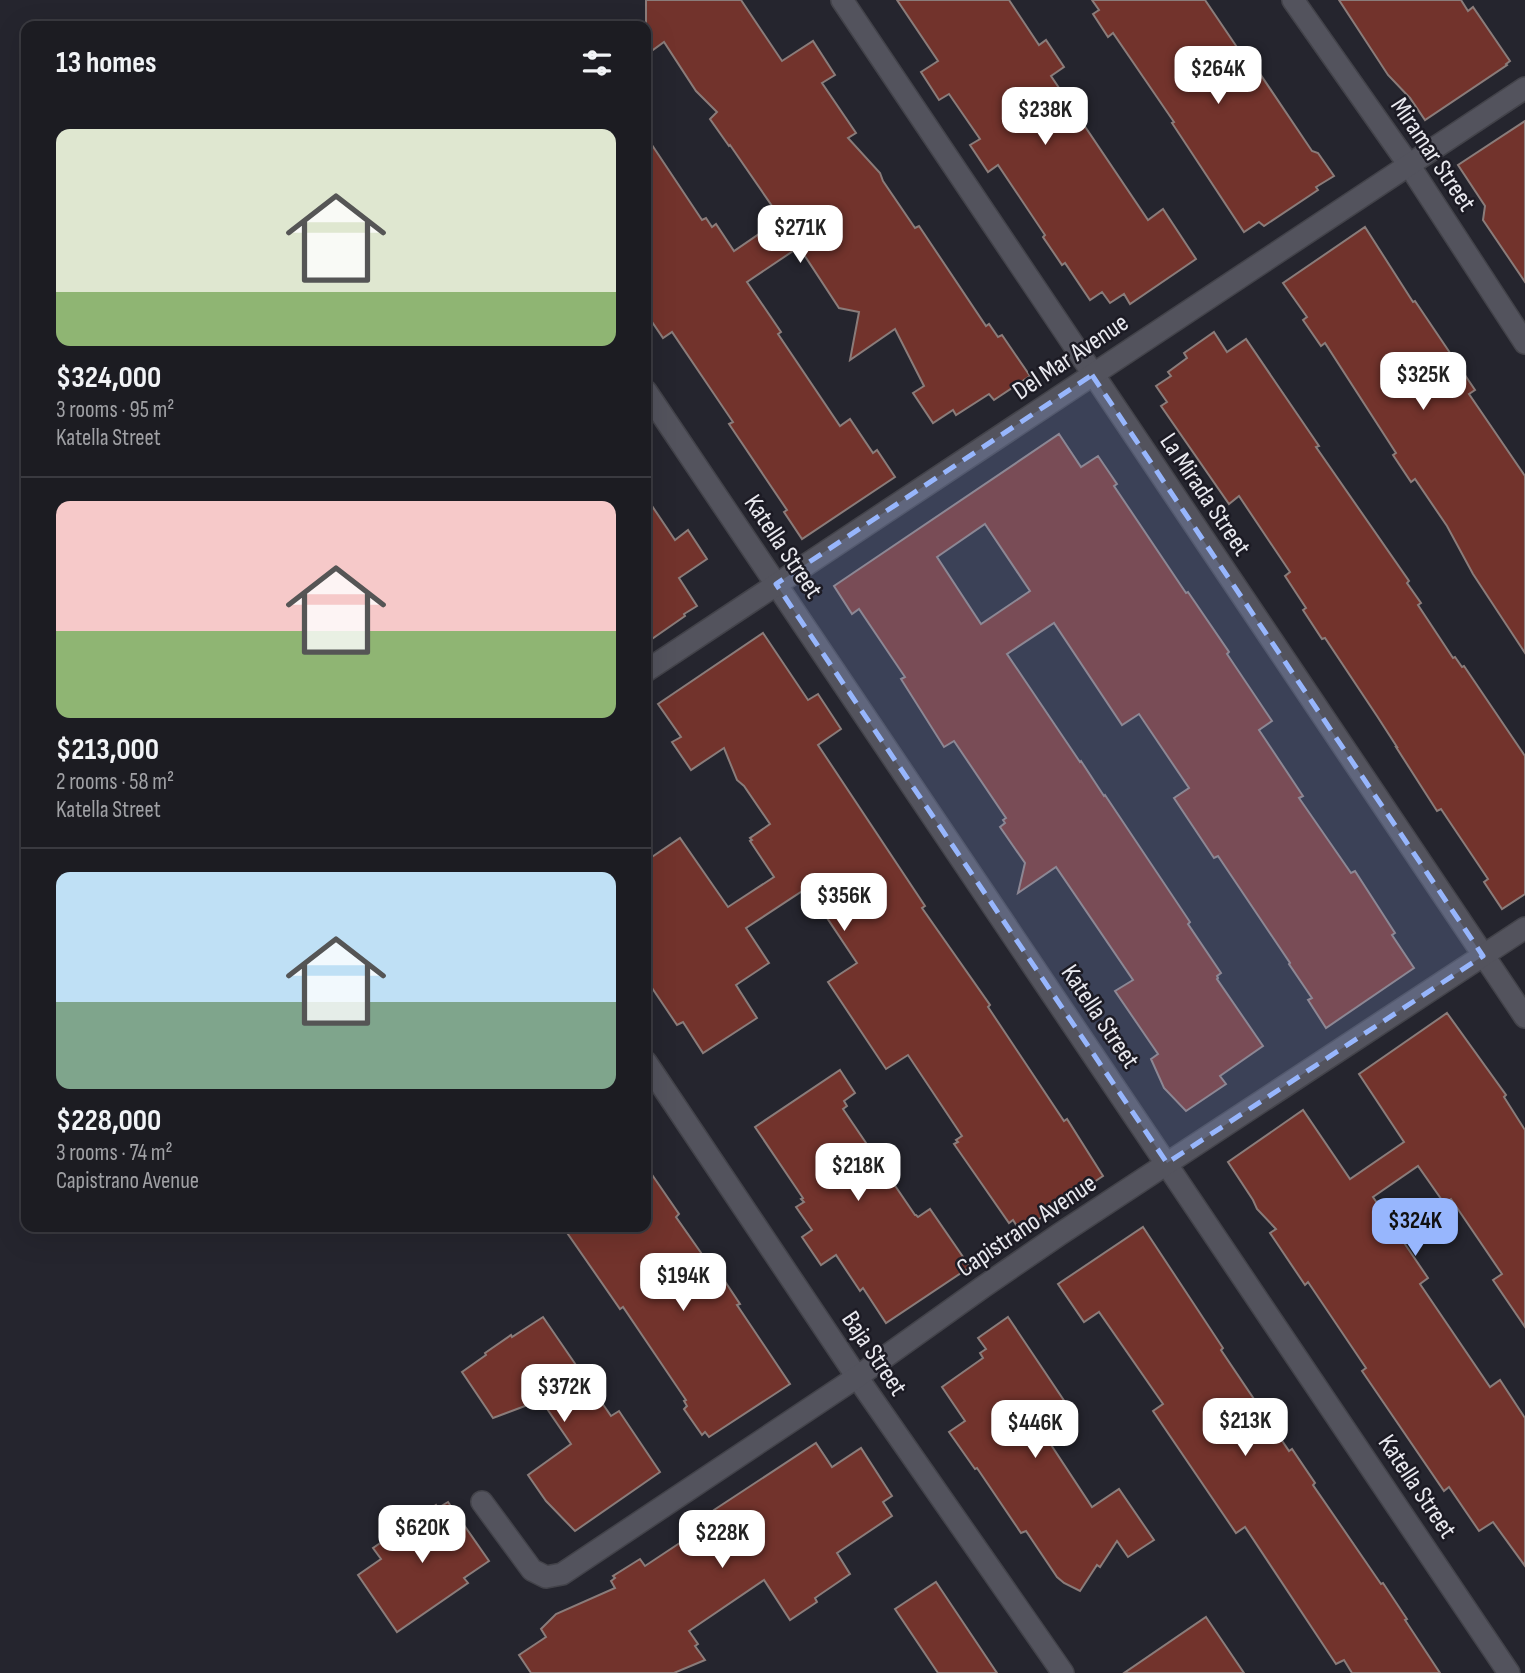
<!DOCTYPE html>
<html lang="en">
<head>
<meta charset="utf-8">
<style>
	body { margin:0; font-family:"Sofia Sans Condensed",sans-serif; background:#25252a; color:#f1f3f6; height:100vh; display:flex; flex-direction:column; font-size:26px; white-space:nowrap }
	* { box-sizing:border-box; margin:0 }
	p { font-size:23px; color:#a0a1a5 }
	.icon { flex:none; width:38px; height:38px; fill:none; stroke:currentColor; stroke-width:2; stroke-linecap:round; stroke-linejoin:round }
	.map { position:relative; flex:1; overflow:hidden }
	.drawer { position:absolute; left:21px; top:21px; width:630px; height:1211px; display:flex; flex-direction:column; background:#1c1c22; border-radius:14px; box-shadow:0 7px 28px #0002,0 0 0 2px #3a3a40 }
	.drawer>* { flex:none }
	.price { position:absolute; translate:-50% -60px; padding:0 16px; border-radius:14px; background:#fff; color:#222; font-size:23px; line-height:46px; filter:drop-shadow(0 2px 4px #0008) }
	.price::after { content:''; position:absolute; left:50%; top:42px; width:21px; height:16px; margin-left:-10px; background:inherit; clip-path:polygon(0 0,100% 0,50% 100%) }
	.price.active { background:#97b6fd; color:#111 }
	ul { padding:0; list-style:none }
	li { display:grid; align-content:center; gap:14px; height:371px; padding:0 35px }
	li+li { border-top:2px solid #3a3a40 }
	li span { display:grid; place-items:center; height:217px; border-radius:14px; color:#555 }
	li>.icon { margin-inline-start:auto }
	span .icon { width:126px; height:126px; fill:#fffc; stroke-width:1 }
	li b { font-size:30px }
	h2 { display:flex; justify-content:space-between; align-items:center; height:84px; padding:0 35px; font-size:30px }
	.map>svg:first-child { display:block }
	.building { fill:#72332c; stroke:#8a7c7a; stroke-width:2; fill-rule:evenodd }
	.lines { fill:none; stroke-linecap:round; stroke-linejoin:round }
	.minor-casing { stroke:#43434a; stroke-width:24 }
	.minor { stroke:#53535d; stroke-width:21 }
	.marked { fill:#97b6fd; fill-opacity:0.2; stroke:#97b6fd; stroke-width:5; stroke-dasharray:14 9; stroke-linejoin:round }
	.labels { text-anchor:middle; stroke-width:5; stroke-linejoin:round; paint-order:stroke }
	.street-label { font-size:26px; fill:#e9e9ef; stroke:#1c1b24 }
</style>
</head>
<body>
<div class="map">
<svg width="1525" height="1673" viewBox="0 0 1525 1673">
	<rect width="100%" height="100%" fill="#25252e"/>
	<g class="building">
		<path d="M646 0H741L782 61 813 41 835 75 822 83 856 133 848 138 880 173 883 181 915 228 919 226 986 326 989 324 998 337 1002 335 1030 376 994 400 989 394 956 415 953 410 933 423 913 393 924 386 895 329 850 360 859 312 839 308 799 247 747 282 781 332 778 334 840 426 850 419 873 453 877 450 895 477 802 539 784 512 787 510 729 424 733 422 672 332 663 338 646 313V136L702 220 706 218 712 227 716 224 734 251 781 219 730 145 729 146 710 119 717 112 696 91 664 42 646 55Z"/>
		<path d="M897 0H1009L1039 45 1046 40 1064 67 1051 76 1148 220 1163 209 1196 259 1130 304 1124 294 1110 303 1102 292 1090 300 1065 263 1062 265 1043 237 1045 235 998 165 988 172 970 145 980 139 949 94 939 100 921 72 938 61Z"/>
		<path d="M1092 0H1205L1245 59 1248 56 1312 151 1318 153 1334 176 1316 187 1318 190 1264 226 1259 222 1244 232 1172 123 1174 122 1113 33 1108 37 1093 14 1099 10Z"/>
		<path d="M1339 0H1461L1468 11 1473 7 1510 61 1506 64 1507 65 1425 120 1410 98 1388 75Z"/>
		<path d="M1525 121V282L1483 220 1485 206 1458 165Z"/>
		<path d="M1365 227 1413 302 1415 301 1475 390 1469 394 1525 476V653L1473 574 1447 526 1415 479 1411 482 1393 455 1396 453 1325 343 1321 346 1303 320 1307 317 1283 283Z"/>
		<path d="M1214 332 1227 352 1246 339 1319 446 1316 447 1409 581 1407 583 1421 603 1418 605 1453 658 1455 657 1462 667 1464 666 1525 756V894L1502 909 1484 882 1488 879 1441 809 1437 811 1396 747H1397L1377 716 1325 638 1322 639 1303 610 1306 608 1285 576 1290 572 1239 496 1229 504 1161 406 1167 402 1156 386 1171 376 1168 372 1187 358 1184 353Z"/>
		<path d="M1059 434 1081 467 1098 456 1117 484 1114 486 1186 593 1188 592 1229 652 1227 654 1272 721 1259 730 1303 796 1299 798 1351 873 1355 871 1395 933 1392 935 1414 968 1326 1028 1308 1000 1312 998 1289 964 1290 963 1218 856 1214 858 1174 798 1189 788 1139 714 1122 725 1054 623 1007 654 1080 762 1081 761 1104 796 1105 795 1190 922 1188 924 1221 973 1217 976 1218 978 1217 979 1263 1046 1220 1076 1226 1084 1186 1111 1164 1088 1151 1059 1158 1054 1115 991 1133 980 1056 867 1018 893 1025 863 1000 827 1005 823 1003 820 1006 818 954 741 944 747 901 679 905 677 859 609 852 614 834 586ZM985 524 1030 591 981 624 937 557Z"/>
		<path d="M646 497 675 540 688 530 707 559 679 578 697 606 684 614 685 616 646 643Z"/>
		<path d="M763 633 808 700 818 694 841 729 818 745 925 906 922 908 990 1005 988 1007 1064 1121 1067 1119 1103 1176 1027 1227 1025 1224 1018 1228 1013 1220 1009 1223 954 1144 958 1142 956 1140 962 1136 908 1055 886 1069 828 982 857 963 807 888 746 928 769 963 736 985 757 1018 703 1053 683 1022 677 1025 646 979V861L680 838 728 907 774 877 750 841 752 840 750 838 770 824 744 786 737 780 724 748 691 770 672 742 681 737 658 704Z"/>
		<path d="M1447 1013 1506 1095 1504 1097 1525 1130V1327L1493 1280 1502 1274 1451 1199 1444 1203 1418 1166 1373 1197 1428 1278 1420 1284 1490 1387 1500 1380 1525 1418V1566L1493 1522 1479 1531 1449 1487 1444 1491 1362 1371 1366 1368 1308 1282 1305 1285 1270 1233 1276 1229 1257 1209 1253 1200 1228 1162 1303 1110 1350 1179 1404 1142 1359 1074Z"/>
		<path d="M840 1070 855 1093 844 1101 847 1106 843 1109 915 1215H916L918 1217 930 1209 970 1267 886 1323 863 1288 860 1291 836 1255 821 1265 802 1237 812 1230 796 1207 804 1202 801 1199 803 1198 755 1127Z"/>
		<path d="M646 1166 679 1214 676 1217 711 1267 714 1265 740 1304 737 1305 790 1384 709 1437 705 1432 702 1435 684 1409 687 1406 684 1401 686 1400 623 1307 620 1309 563 1227H646Z"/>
		<path d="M1143 1227 1223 1348 1221 1350 1289 1451 1292 1449 1315 1483 1313 1485 1381 1584 1383 1583 1407 1619 1405 1620 1440 1673H1352L1344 1660 1336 1664 1245 1527 1236 1533 1153 1411 1163 1404 1099 1312 1084 1322 1058 1284Z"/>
		<path d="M543 1317 611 1416 619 1411 660 1472 575 1531 546 1501 528 1475 571 1444 541 1400 493 1418 462 1372 486 1355 485 1353 511 1335 512 1337Z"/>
		<path d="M1008 1317 1067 1405 1038 1425 1092 1507 1119 1489 1154 1540 1128 1557 1117 1541 1100 1567 1097 1565 1080 1591 1064 1583 1057 1577 1026 1531 1021 1533 977 1468 975 1469 949 1432 965 1421 942 1387 983 1358 980 1353 986 1349 978 1338Z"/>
		<path d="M816 1443 832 1467 861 1448 892 1496 883 1502 892 1516 837 1553 850 1574 815 1598 817 1602 790 1620 764 1580 689 1631 698 1644 695 1646 705 1660 674 1673H531L519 1655 546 1637 541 1629 556 1614 615 1588 611 1581 615 1578 613 1576 640 1559 645 1566 719 1517 714 1510Z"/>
		<path d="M448 1502 489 1561 464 1578 468 1583 397 1632 358 1575 381 1559 373 1548 436 1505 438 1508Z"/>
		<path d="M936 1582 997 1673H938L895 1609Z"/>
		<path d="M1206 1617 1244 1673H1124Z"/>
	</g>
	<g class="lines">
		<g class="minor-casing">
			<g id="minor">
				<path d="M842 0 1525 1017"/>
				<path d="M1293 0 1409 165 1525 343"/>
				<path d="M646 391 1509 1673"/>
				<path d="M646 671 1525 88"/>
				<path d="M646 1062 857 1377 1063 1673"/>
				<path d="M482 1502 532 1570 546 1577 562 1574 857 1377 983 1287 1060 1234 1525 928"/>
			</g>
		</g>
		<use href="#minor" class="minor"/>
	</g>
	<path class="marked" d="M1092 375 1483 956 1167 1163 776 584Z"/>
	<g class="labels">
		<g class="street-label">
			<text transform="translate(1434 154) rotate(56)" y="9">Miramar Street</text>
			<text transform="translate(1070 356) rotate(-34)" y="9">Del Mar Avenue</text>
			<text transform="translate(1206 494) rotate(56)" y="9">La Mirada Street</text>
			<text transform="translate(784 546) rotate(56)" y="9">Katella Street</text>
			<text transform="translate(1101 1016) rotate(56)" y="9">Katella Street</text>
			<text transform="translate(1026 1225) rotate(-34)" y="9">Capistrano Avenue</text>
			<text transform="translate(875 1353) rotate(56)" y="9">Baja Street</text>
			<text transform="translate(1418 1486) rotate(56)" y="9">Katella Street</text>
		</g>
	</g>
</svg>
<b class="price" style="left:1218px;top:106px">$264K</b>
<b class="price" style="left:1045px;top:147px">$238K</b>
<b class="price" style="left:800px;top:265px">$271K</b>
<b class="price" style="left:1423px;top:412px">$325K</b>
<b class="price" style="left:844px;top:933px">$356K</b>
<b class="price" style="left:858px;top:1203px">$218K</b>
<b class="price active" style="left:1415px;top:1258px">$324K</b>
<b class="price" style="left:683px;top:1313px">$194K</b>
<b class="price" style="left:564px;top:1424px">$372K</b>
<b class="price" style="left:1245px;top:1458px">$213K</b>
<b class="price" style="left:1035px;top:1460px">$446K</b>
<b class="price" style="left:422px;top:1565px">$620K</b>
<b class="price" style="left:722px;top:1570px">$228K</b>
<section class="drawer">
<h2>13 homes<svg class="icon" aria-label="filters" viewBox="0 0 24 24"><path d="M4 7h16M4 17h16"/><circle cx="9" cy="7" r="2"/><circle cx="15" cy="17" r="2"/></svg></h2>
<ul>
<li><span style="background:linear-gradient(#dfe7d0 75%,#8fb573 0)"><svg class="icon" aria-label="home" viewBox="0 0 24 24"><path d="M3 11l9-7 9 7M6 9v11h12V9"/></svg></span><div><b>$324,000</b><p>3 rooms · 95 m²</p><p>Katella Street</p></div></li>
<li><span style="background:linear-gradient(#f6c9c9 60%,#8fb573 0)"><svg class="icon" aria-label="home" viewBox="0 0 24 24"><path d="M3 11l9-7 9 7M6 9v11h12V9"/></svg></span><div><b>$213,000</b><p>2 rooms · 58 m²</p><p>Katella Street</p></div></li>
<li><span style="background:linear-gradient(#bfe0f5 60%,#7fa58c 0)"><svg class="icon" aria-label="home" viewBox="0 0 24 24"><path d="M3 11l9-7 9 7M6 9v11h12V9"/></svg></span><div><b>$228,000</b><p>3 rooms · 74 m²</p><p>Capistrano Avenue</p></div></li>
</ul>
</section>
</div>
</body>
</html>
